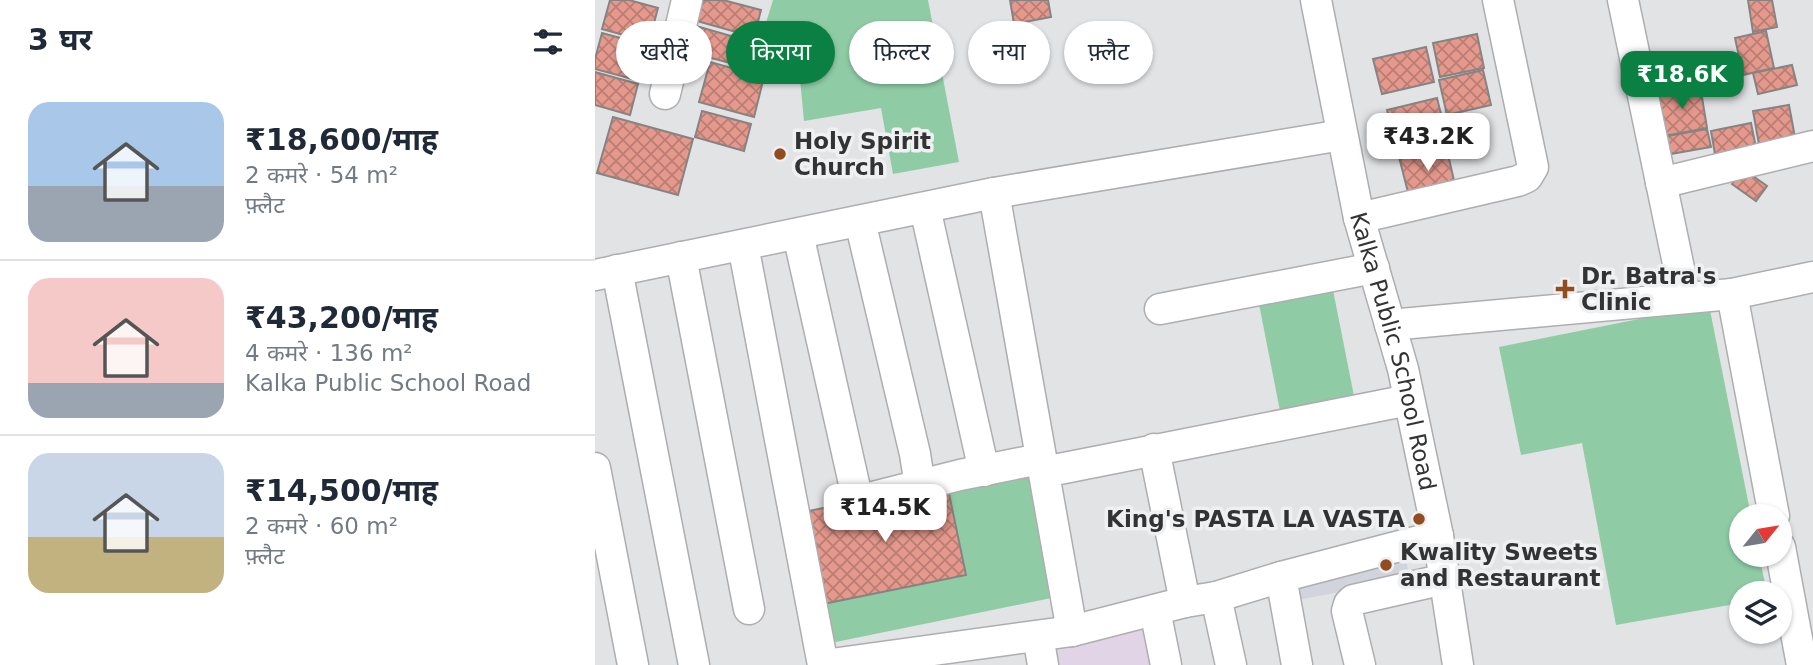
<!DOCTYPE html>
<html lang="hi">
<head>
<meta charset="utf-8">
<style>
	body { margin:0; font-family:"DejaVu Sans","Noto Sans Devanagari",sans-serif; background:#f2f2f3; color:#1f2937; height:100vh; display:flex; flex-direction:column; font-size:26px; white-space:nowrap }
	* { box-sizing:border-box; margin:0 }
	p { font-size:23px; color:#747a83 }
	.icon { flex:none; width:38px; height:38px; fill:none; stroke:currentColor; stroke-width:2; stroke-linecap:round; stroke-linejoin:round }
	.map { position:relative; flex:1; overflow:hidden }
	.panel { display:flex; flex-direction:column; background:#fff; width:595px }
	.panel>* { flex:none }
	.banner { position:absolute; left:21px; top:21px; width:665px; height:63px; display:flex; gap:14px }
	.needle { width:46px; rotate:60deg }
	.tools { position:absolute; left:1134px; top:504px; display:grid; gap:14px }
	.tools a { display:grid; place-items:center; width:63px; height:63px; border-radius:50%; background:#fff; box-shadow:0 2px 5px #0004; font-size:35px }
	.price { position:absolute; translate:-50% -60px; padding:0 16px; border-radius:14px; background:#fff; color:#222; font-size:23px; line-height:46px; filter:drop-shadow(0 2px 4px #0008) }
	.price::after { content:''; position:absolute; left:50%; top:42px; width:21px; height:16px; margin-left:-10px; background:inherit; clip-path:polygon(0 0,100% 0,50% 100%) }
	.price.current { background:#0b8043; color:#fff }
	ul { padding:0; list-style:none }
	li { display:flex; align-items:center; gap:21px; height:175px; padding:0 28px }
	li+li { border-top:2px solid #e0e1e3 }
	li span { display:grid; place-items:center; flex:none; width:196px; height:140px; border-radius:21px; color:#555 }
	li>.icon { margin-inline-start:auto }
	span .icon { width:84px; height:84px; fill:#fffc; stroke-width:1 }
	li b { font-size:30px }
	h2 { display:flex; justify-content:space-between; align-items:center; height:84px; padding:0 28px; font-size:30px }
	.tag { padding:0 24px; border-radius:32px; background:#fff; box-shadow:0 2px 5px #0004; font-size:24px; line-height:63px }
	.tag.current { background:#0b8043; color:#fff }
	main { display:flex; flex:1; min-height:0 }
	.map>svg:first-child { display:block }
	.built { fill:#d2d4dd }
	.education { fill:#e1d4e7 }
	.green { fill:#8fcca6 }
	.building { fill:url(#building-cross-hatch); stroke:#868483; stroke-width:2 }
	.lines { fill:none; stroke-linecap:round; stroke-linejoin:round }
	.minor-casing { stroke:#aeaeb0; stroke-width:33 }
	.minor { stroke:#fff; stroke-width:30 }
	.poi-dot { fill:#914d20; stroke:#eff0f2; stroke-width:2.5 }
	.labels { text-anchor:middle; stroke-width:7; stroke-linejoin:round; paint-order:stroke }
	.poi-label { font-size:23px; font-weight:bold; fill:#333334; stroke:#eff0f2; text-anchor:start }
	.street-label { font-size:23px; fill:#333334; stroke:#eff0f2 }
</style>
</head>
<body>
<main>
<section class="panel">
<h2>3 घर<svg class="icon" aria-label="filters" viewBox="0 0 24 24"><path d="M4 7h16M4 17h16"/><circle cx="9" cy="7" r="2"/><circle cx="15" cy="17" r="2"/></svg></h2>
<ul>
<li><span style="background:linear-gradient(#a9c7e8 60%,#9aa5b1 0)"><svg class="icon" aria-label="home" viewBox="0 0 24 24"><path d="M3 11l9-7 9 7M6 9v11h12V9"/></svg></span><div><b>₹18,600/माह</b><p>2 कमरे · 54 m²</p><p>फ़्लैट</p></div></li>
<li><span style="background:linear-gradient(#f6c9c9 75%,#9aa5b1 0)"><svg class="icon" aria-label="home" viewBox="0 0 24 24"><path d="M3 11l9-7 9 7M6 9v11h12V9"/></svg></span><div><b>₹43,200/माह</b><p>4 कमरे · 136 m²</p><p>Kalka Public School Road</p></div></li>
<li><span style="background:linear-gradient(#c9d6e8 60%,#c2b280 0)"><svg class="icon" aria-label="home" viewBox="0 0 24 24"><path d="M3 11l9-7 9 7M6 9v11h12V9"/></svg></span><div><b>₹14,500/माह</b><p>2 कमरे · 60 m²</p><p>फ़्लैट</p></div></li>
</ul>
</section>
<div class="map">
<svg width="1218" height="665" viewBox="0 0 1218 665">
	<defs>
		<pattern id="building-cross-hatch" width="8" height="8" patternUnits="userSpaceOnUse" patternTransform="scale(1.75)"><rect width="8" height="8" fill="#e5998d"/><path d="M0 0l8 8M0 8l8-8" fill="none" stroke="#ba7d74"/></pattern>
	</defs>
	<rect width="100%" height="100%" fill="#e2e3e5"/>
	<path class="built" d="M808 545 815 579 697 601 690 567Z"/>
	<path class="education" d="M545 606 556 665H438L430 627Z"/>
	<g class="green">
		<path d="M178 0H333L364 162 298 174 286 108 209 121 202 48 181 50 165 42Z"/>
		<path d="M737 285 760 401 686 416 663 299Z"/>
		<path d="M1114 305 1156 516H1146V555H1164L1172 593H1146V603L1021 625 987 443 926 455 904 347Z"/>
		<path d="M445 465 471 595 236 643 228 604 371 575 352 484Z"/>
	</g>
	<g class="building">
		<path d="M15 0H34L63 8 54 42 7 29Z"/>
		<path d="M108 0H128L166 10 159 37 102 21Z"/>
		<path d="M415 0H453L456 17 419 24Z"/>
		<path d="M1153 0H1177L1182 27 1158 32Z"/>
		<path d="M101 26 157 42 150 67 94 52Z"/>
		<path d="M1171 31 1179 68 1148 75 1140 38Z"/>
		<path d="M7 33 55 46 45 81 0 69V59Z"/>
		<path d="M882 34 889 68 845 77 838 43Z"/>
		<path d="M831 47 839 82 787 94 778 59Z"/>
		<path d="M1101 54 1106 80 1058 89 1053 63Z"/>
		<path d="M115 62 169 77 159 117 104 102Z"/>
		<path d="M1197 65 1202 85 1163 94 1158 73Z"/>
		<path d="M888 70 896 105 852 115 844 80Z"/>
		<path d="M0 72 43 84 35 115 0 105Z"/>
		<path d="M1105 85 1112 128 1069 136 1061 94Z"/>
		<path d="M842 98 853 143 803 155 792 110Z"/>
		<path d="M1194 105 1201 143 1165 150 1158 111Z"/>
		<path d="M107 111 156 124 149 151 100 137Z"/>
		<path d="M18 117 98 139 83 195 2 173Z"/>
		<path d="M1156 123 1162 153 1121 160 1116 131Z"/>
		<path d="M1112 129 1116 147 1070 155 1067 137Z"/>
		<path d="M851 146 861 189 815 200 804 157Z"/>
		<path d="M1148 169 1172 186 1161 201 1137 184Z"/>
		<path d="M352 484 371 575 228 604 208 512Z"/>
	</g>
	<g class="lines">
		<g class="minor-casing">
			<g id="minor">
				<path id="s1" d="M721 0 764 218 808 369 843 536 863 665"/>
				<path d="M1028 0 1090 297"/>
				<path d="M70 94 92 0"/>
				<path d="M1066 183 1218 146"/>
				<path d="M399 193 477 631"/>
				<path d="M330 208 389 471"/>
				<path d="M764 218 923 181 932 177 938 167 903 0"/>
				<path d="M265 221 320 454 325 486"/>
				<path d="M203 234 260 488C264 495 265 499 274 498L365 475 445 459"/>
				<path d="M148 245 228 665"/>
				<path d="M86 257 154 609"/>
				<path d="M22 270 99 665"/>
				<path d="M0 275 399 193 747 135"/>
				<path d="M1137 294 1179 516"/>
				<path d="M565 309 779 268"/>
				<path d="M795 325 1137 294 1218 277"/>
				<path d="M559 449 590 602"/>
				<path d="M0 468 38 665"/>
				<path d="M449 472 814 400"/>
				<path d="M1185 547 1207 665"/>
				<path d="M686 577 702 665"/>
				<path d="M621 597 636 665"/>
				<path d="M560 610 571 665"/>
				<path d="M443 636 448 665"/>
				<path d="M229 665 477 631 590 602 621 597 686 577 843 536"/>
				<path d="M765 665 752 611 754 604 758 600 850 579"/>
			</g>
		</g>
		<use href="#minor" class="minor"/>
	</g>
	<g class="poi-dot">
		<circle cx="185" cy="154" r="7"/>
		<path d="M966.5 278.5h7v7h7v7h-7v7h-7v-7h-7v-7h7z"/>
		<circle cx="824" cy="519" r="7"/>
		<circle cx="791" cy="565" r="7"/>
	</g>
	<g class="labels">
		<g class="poi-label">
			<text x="199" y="149">Holy Spirit<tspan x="199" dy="26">Church</tspan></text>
			<text x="986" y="284">Dr. Batra's<tspan x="986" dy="26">Clinic</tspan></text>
			<text x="810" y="527" text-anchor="end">King's PASTA LA VASTA</text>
			<text x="805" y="560">Kwality Sweets<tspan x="805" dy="26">and Restaurant</tspan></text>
		</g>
		<g class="street-label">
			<text dy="8" stroke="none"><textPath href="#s1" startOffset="360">Kalka Public School Road</textPath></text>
		</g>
	</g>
</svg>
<div class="tools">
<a><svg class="needle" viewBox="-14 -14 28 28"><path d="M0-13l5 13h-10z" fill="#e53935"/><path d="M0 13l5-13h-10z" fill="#747a83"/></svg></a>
<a><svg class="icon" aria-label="layers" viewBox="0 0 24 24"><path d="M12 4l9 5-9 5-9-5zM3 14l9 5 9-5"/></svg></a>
</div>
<b class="price current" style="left:1087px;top:111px">₹18.6K</b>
<b class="price" style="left:833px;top:173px">₹43.2K</b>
<b class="price" style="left:290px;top:544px">₹14.5K</b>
<div class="banner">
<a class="tag">खरीदें</a>
<a class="tag current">किराया</a>
<a class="tag">फ़िल्टर</a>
<a class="tag">नया</a>
<a class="tag">फ़्लैट</a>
</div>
</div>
</main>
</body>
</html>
